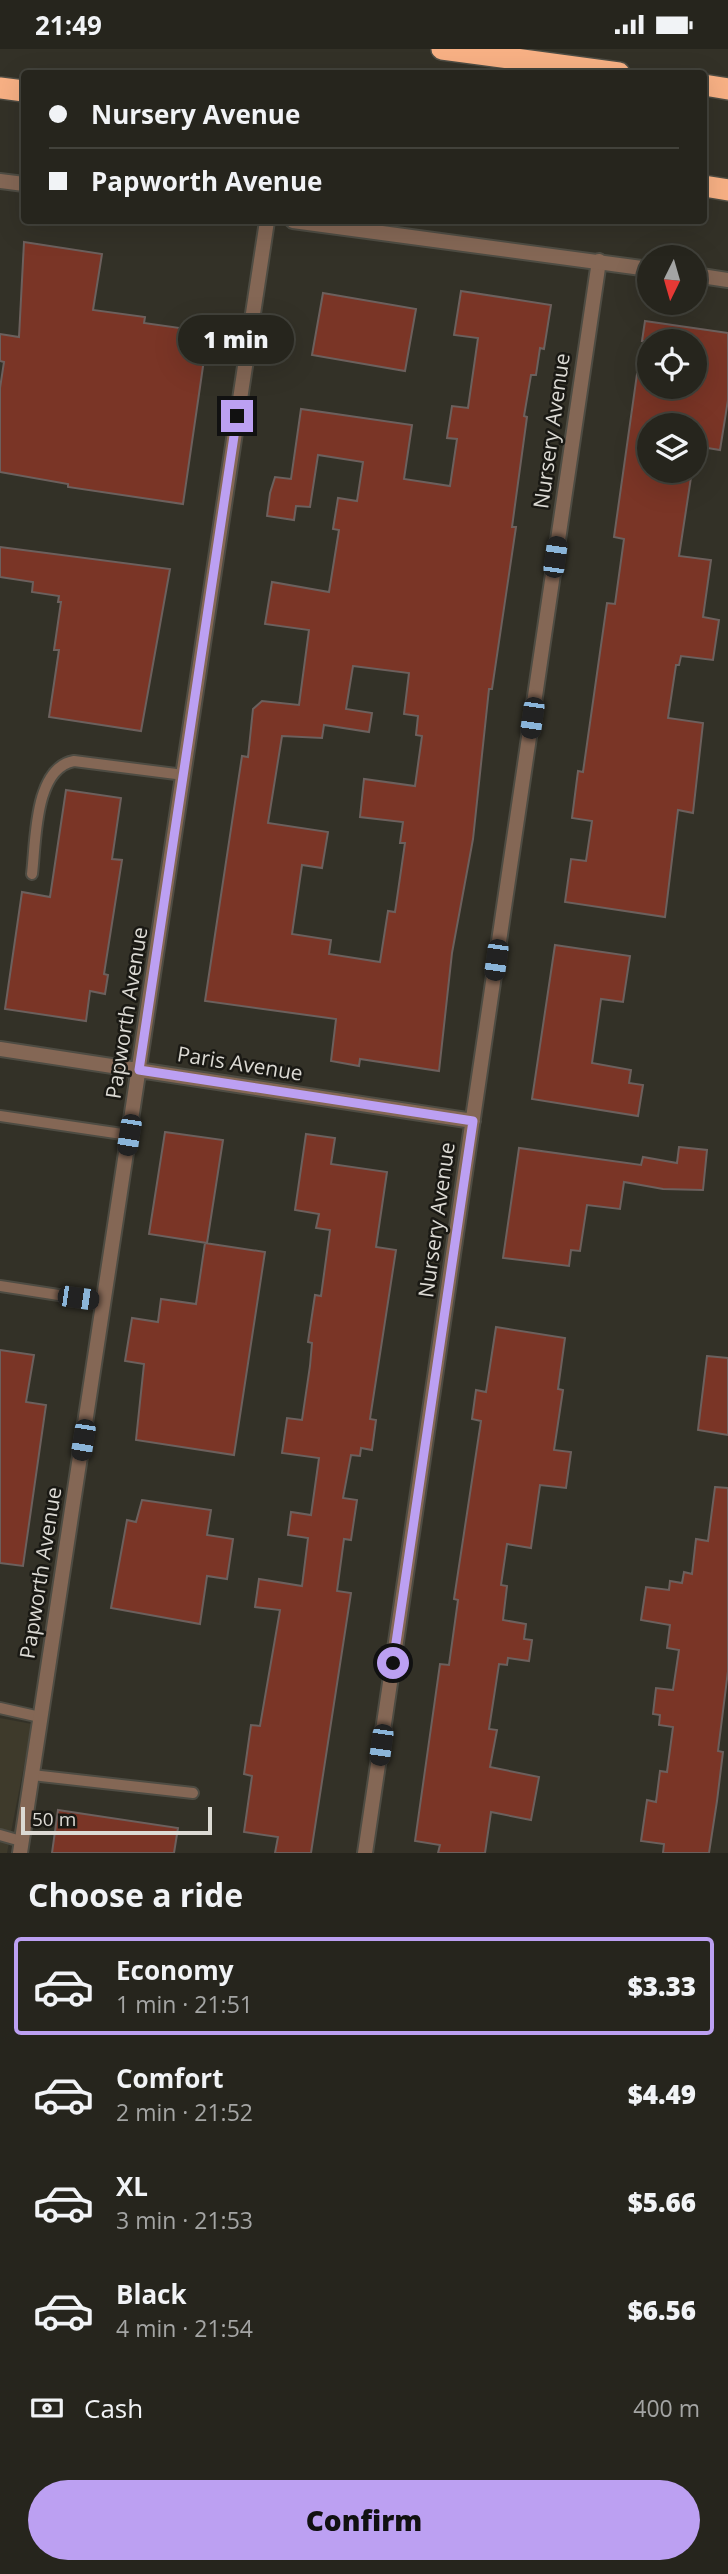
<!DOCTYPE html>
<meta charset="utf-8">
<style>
:root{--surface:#26251d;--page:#32312a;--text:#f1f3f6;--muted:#a4a5a4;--line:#42423b;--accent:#bca0f2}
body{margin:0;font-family:"Open Sans",sans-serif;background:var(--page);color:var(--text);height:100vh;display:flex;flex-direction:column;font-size:26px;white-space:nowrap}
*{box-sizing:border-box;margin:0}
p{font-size:23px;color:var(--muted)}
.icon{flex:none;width:38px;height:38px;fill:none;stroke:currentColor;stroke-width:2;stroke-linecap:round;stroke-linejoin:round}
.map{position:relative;height:1804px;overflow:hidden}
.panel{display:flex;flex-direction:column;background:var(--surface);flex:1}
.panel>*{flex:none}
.top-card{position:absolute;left:21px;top:21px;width:686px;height:154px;border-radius:7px;box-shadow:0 7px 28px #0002,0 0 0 2px var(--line);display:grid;align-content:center;height:154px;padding:0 28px;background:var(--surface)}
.needle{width:46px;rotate:185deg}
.tools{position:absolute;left:637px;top:196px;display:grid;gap:14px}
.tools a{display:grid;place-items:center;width:70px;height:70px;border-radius:50%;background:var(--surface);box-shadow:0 7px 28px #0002,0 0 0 2px var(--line);font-size:35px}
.scale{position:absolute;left:21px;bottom:18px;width:191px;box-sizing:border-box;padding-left:7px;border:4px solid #dcdad4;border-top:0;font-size:19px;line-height:24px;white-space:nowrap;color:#dcdad4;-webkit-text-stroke:5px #1a1914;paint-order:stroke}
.end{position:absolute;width:32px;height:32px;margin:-16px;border:9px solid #bca0f2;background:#111;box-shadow:0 0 0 4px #111}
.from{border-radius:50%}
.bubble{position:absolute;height:49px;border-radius:24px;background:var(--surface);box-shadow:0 7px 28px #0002,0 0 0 2px var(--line);font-size:23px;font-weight:800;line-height:49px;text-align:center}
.car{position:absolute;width:21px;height:42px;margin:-21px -10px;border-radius:9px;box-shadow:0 0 5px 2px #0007;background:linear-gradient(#222 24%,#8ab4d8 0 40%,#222 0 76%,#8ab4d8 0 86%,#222 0)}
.top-card b{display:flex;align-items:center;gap:24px;height:66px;font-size:26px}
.top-card b+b{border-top:2px solid var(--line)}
.top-card i{width:18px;height:18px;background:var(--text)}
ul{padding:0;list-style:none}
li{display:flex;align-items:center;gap:21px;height:98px;margin:0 14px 10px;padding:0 14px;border:4px solid transparent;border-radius:7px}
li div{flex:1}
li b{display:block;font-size:26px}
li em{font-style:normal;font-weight:800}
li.on{border-color:var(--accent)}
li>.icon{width:63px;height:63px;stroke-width:1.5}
h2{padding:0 28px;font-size:32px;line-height:84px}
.pay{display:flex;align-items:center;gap:18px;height:77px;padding:0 28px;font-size:26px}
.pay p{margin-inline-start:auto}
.primary-button{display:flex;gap:14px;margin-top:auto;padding:14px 28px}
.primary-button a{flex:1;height:80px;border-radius:42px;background:var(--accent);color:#111;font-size:28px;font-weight:800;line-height:80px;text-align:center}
.status{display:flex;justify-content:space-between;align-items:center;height:49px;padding:0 35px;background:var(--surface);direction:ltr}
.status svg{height:19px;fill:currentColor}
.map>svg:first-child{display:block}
.built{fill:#3e3a2b}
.building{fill:#7a3526;stroke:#6c605d;stroke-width:2;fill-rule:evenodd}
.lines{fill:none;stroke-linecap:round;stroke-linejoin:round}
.service-casing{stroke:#4e4c43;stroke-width:14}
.minor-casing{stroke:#4e4c43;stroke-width:18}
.tertiary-casing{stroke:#4e4c43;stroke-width:18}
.motorway-casing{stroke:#4e4c43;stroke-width:24}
.service{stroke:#846755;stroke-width:10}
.minor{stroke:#846755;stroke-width:14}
.tertiary{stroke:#846755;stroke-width:14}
.motorway{stroke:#f7b084;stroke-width:21}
.route{stroke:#bca0f2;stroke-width:9}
.labels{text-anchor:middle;stroke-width:5;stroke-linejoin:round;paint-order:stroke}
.street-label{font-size:21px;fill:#dcdad4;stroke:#1a1914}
</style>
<div class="status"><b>21:49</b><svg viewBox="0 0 49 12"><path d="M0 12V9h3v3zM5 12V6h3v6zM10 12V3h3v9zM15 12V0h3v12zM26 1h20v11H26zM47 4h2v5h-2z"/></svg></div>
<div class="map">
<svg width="728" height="1804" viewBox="0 0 728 1804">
<rect width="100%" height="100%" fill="#333127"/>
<path class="built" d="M0,1669l32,6 -25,129h-7z"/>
<path class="building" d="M24,193l78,12 -9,56 52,7 -1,6 64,9 -25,172 -115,-17v-3l-68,-12v-84l4,-26 -4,-1v-27l19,3z
M461,242l90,14 -7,44 -4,-1 -4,27h-5l-7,41 3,1 -15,110h4l-24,162h-3l-16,150 -21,114 -13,118 -79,-12 -1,7 -28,-5 5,-42 -131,-18 37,-245 6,1 5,-48 9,-8 37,4 10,-75 -44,-6 7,-42 57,10 10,-62 -6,-1 5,-31 19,3 6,-39 -45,-7 -8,52 -14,-1 -2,14 -27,-4 3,-23 5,-16 16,2 10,-70 111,16 -8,54 46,7 7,-47 -10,-1 5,-32 16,2 10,-70 -24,-3zM353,617l56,7 -5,41 14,2 -2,19 6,1 -7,50 -51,-7 -4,38 43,5 -3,21h5l-10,69 -7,-1 -8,51 -51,-8 2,-14 -39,-6 10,-69 20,3 6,-36 -60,-9 14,-87 40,2 2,-13 45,7 3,-19 -26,-4z
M323,244l93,16 -11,62 -93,-16z
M645,272l83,12v67l-8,50 -25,-4v-21h-46v46h43l-13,85 32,4 -8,57 16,3 -6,40 -32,-4 -2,9h-3l-8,53 35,5 -10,90 -15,-3 -13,107 -100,-15 6,-43 15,2 6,-40 -20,-3 6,-47 5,1 24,-169 8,1 9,-65 -10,-2 23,-163 12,1v12h46v-46h-53z
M0,498l170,22 -29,162 -92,-14 10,-67h-5l7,-48h-3l1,-6 -27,-4 1,-10 -33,-5z
M66,741l55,8 -9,61 10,1 -18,114 4,1 -3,19 -15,-3 -4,30 -81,-12 17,-117 28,5z
M555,896l75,11 -7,46 -22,-3 -9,64 39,7 -2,13 14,2 -5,31 -106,-17z
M165,1083l58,8 -16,103 -58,-9z
M306,1085l29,4 -4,26 56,8 -11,75 20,3 -26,169 6,1 -4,30 -11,-2 -1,8 -9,-1 -8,43 14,2 -6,40 -7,-1 -7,52 14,2 -40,260h-36l3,-16 -34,-5 8,-56 -8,-2 7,-49 9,1 20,-116 -25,-3 4,-28 43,7 6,-48 -20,-3 3,-23 20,3 8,-57 -37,-5 5,-35 15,2 8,-54 2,-23 -4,-1 7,-47 6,1 9,-66 -14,-2 3,-14 -24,-4z
M679,1098l28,3 -4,40 -40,-1 -39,-7 -4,27 -33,-4 -7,46 -9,-1 -2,16 -66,-8 16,-110 122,17 2,-8 34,6z
M205,1194l60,9 -31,203 -98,-15 8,-76 -19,-3 7,-43 26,4 3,-23 35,5z
M496,1278l69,11 -7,51 5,1 -9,60 17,2 -5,36 -26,-3 -9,63 -24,-4 -6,41 6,1 -4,34 23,4 -2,15 8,1 -3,21 -21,-3 -1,7 -8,-1 -10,65 8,1 -7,37 49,10 -8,43 -40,-8 -6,41h-47l2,-8 -25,-4 25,-177 9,1 9,-65 -4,-1 27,-178 -9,-2 4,-29 10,2z
M0,1301l34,5 -8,47 20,3 -23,161 -23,-3z
M707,1307l21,2v77l-30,-5z
M715,1438l13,1v183l-10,80 5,1 -6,49 -8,52h-46l1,-9 -23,-3 6,-41 9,2 4,-31 7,1 6,-45 -14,-2 1,-10 -7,-1 3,-26 17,2 6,-40 -12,-2 3,-23 -29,-5 5,-33 23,3 1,-9 12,2 2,-11 8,2 4,-35 12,2z
M142,1451l69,10 -4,25 26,4 -6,40 -20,-3 -7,48 -89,-16 16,-88 9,2z
M58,1761l120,18 -4,25h-122z"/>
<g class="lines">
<defs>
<path id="service" d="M32,825c4,-33 2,-106 42,-113l110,14
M0,1067l129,19
M0,1237l104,16
M0,1659l40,9
M32,1726l161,18
M0,1786l21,6"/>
<path id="minor" d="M0,1000l473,72
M20,1804l247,-1632
M365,1804l234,-1592"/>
<path id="tertiary" d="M0,132l24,3
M293,172l356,48
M695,226l33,5"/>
<path id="motorway" d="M442,0l177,24
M704,36l24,4
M0,39l24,3
M704,137l24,4"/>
</defs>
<use href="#service" class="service-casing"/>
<use href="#minor" class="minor-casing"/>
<use href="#tertiary" class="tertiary-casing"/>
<use href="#motorway" class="motorway-casing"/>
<use href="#service" class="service"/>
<use href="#minor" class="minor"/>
<use href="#tertiary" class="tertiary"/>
<use href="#motorway" class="motorway"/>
</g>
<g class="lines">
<path class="route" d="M237,367l-98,654 334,51 -80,542"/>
</g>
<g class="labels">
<g class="street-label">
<text transform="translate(552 382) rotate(-82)" y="7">Nursery Avenue</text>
<text transform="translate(127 964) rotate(-81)" y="7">Papworth Avenue</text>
<text transform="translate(240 1015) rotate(9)" y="7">Paris Avenue</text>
<text transform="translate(437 1171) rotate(-82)" y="7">Nursery Avenue</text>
<text transform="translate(41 1524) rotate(-81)" y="7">Papworth Avenue</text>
</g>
</g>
</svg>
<div class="tools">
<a><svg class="needle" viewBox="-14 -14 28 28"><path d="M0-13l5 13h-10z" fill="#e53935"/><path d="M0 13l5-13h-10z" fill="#a4a5a4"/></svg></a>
<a><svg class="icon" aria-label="locate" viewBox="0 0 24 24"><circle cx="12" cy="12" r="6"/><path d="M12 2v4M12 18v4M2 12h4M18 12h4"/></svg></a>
<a><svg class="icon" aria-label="layers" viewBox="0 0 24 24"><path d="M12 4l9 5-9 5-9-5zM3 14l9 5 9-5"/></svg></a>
</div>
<div class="scale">50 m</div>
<i class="end from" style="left:393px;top:1614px"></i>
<i class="end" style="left:237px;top:367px"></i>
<div class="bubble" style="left:178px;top:266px;width:116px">1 min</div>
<i class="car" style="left:555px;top:508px;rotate:8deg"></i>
<i class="car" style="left:532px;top:669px;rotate:188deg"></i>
<i class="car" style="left:496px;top:911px;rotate:188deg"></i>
<i class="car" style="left:129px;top:1086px;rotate:189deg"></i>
<i class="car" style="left:78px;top:1249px;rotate:98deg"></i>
<i class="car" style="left:83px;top:1391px;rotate:189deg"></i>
<i class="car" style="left:381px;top:1696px;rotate:188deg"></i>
<div class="top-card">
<b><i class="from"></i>Nursery Avenue</b>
<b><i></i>Papworth Avenue</b>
</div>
</div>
<section class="panel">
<h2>Choose a ride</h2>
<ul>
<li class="on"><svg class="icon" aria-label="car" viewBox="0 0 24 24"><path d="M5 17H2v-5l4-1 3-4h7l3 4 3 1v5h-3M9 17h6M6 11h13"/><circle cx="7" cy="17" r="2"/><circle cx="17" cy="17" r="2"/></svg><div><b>Economy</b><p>1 min · 21:51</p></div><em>$3.33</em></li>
<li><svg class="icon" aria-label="car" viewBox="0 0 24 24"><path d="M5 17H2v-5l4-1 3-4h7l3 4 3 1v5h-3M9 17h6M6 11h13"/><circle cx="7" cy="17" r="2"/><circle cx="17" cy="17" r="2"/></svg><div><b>Comfort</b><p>2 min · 21:52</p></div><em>$4.49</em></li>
<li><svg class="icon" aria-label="car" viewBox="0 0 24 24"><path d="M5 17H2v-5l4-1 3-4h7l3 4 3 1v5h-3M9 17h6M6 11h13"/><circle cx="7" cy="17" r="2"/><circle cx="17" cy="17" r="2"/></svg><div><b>XL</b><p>3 min · 21:53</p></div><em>$5.66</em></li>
<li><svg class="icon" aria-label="car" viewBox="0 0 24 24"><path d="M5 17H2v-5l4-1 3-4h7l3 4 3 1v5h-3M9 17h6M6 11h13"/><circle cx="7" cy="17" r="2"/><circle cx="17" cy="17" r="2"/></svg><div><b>Black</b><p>4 min · 21:54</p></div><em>$6.56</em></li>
</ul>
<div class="pay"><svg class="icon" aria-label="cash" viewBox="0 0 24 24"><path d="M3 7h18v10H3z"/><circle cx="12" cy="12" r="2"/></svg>Cash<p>400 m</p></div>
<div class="primary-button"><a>Confirm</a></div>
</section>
